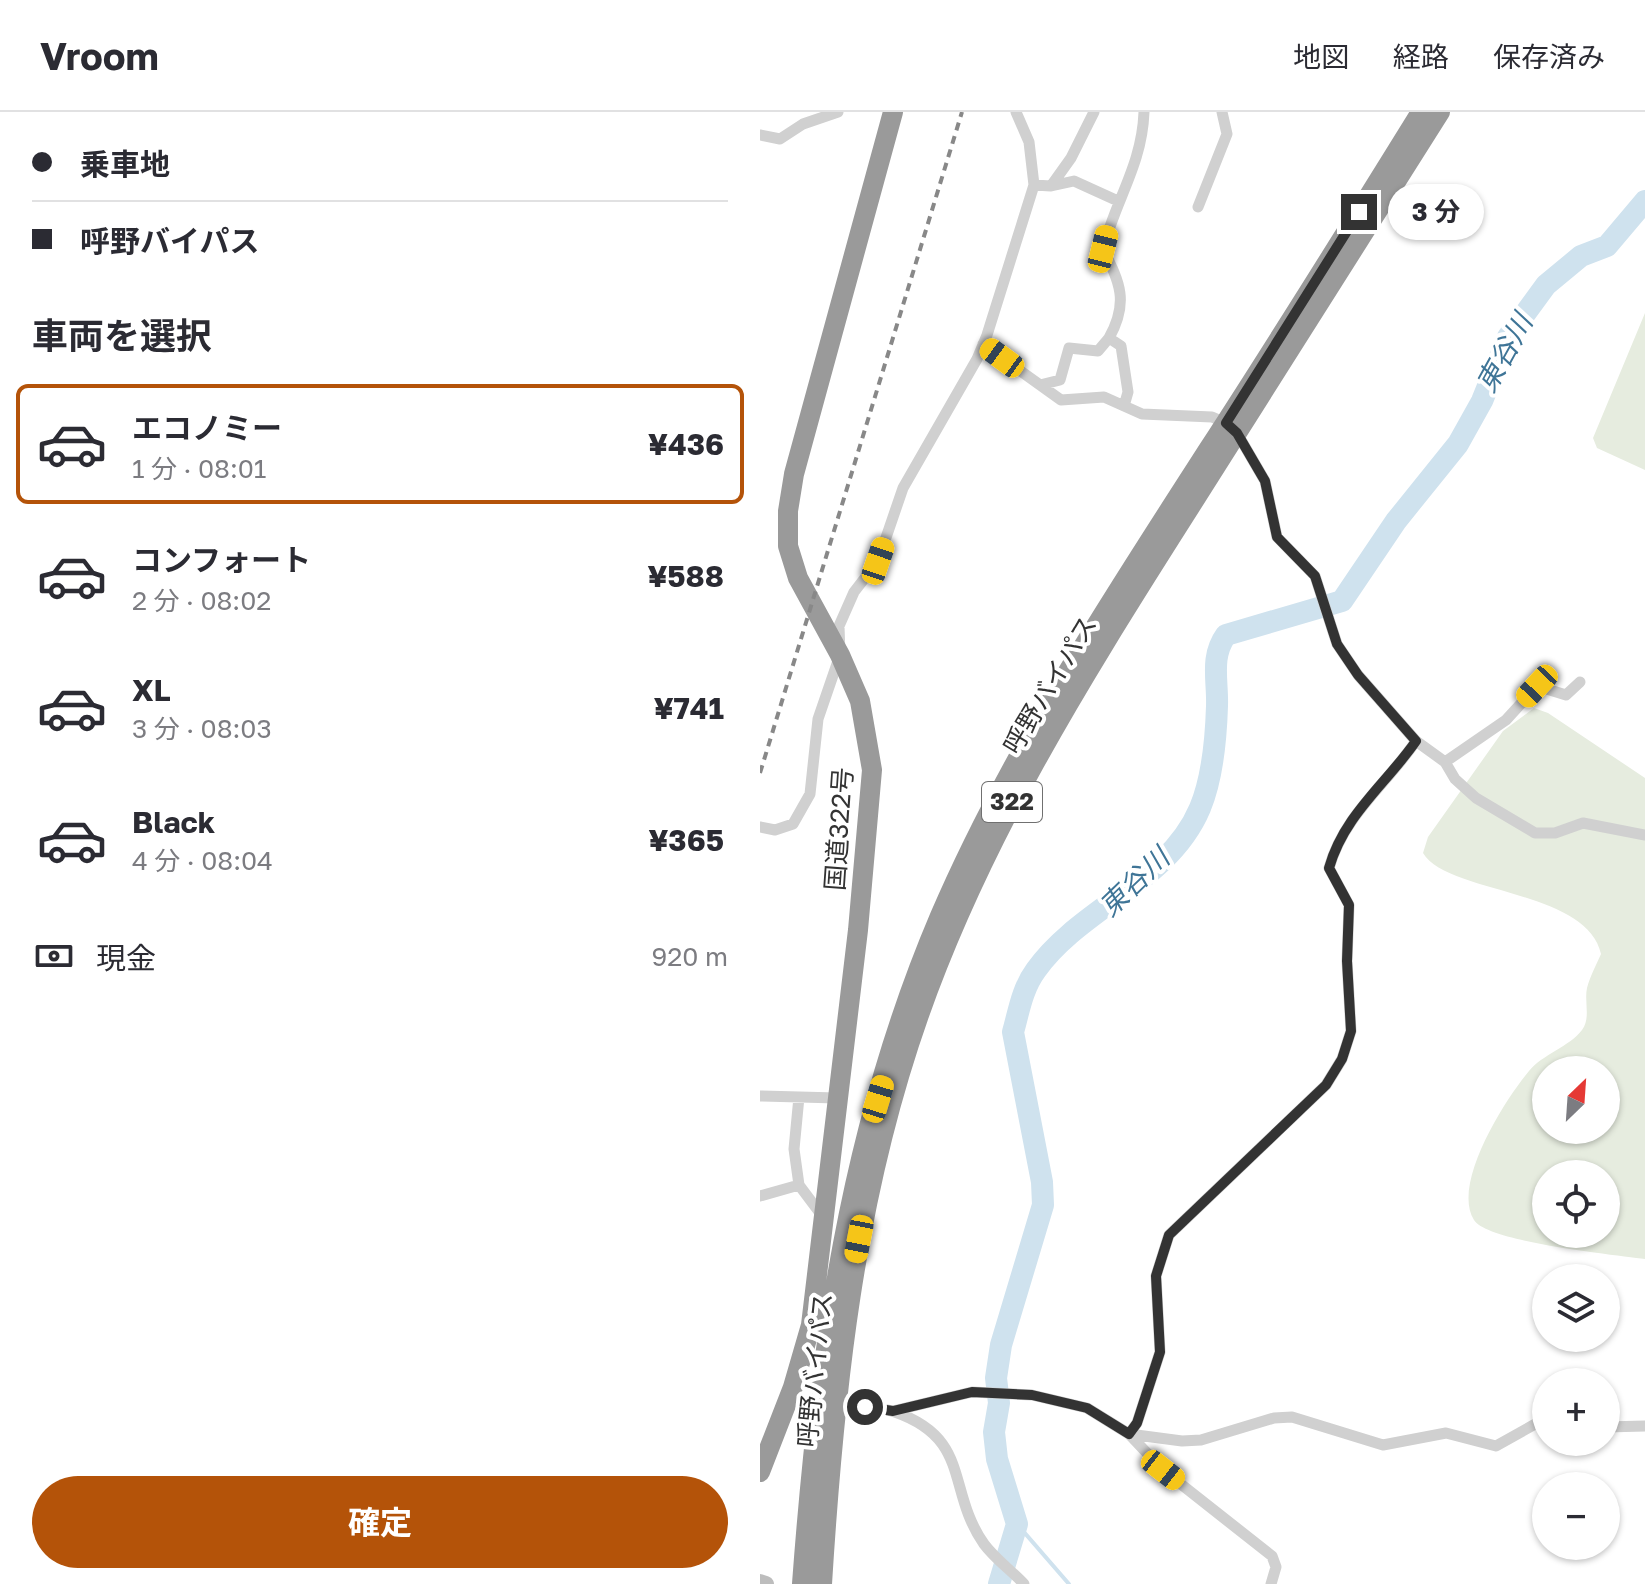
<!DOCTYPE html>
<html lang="ja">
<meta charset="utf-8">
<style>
:root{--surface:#fff;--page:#f2f2f3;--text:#2b2b33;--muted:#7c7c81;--line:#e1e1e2;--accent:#b45309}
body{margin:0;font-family:"Golos Text","Noto Sans JP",sans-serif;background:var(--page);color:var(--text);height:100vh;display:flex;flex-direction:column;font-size:30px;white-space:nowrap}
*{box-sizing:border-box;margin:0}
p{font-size:26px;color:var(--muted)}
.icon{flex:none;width:44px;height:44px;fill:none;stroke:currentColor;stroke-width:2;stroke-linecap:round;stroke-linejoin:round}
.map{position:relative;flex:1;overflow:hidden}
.drawer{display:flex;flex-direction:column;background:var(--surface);width:760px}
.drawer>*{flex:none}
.top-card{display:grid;align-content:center;height:176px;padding:0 32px;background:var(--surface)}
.needle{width:52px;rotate:25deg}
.tools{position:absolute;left:772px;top:944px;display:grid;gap:16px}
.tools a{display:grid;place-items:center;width:88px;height:88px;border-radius:50%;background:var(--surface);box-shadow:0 2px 6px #0004;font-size:40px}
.end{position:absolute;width:36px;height:36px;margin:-18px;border:10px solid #333;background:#fff;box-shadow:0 0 0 4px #fff}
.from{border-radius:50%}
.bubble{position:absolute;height:56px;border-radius:28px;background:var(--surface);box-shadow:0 2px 6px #0004;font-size:26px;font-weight:700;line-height:56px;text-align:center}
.car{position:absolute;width:24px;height:48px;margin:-24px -12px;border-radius:10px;box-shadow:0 0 6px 2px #0007;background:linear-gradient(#f5c518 24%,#345 0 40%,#f5c518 0 76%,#345 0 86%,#f5c518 0)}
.top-card b{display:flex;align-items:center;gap:28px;height:76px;font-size:30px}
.top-card b+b{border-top:2px solid var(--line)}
.top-card i{width:20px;height:20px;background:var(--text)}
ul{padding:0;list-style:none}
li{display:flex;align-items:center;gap:24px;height:120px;margin:0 16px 12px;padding:0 16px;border:4px solid transparent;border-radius:12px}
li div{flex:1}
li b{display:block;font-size:30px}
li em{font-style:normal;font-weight:700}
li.selected{border-color:var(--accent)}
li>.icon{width:72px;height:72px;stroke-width:1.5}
h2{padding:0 32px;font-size:36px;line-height:96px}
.pay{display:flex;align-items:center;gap:20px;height:88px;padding:0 32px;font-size:30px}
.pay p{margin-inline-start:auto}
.primary-button{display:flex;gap:16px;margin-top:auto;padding:16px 32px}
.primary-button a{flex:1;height:92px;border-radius:48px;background:var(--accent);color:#fff;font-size:32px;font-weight:700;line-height:92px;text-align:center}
header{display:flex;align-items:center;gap:48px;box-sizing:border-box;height:112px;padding:0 40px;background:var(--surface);border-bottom:2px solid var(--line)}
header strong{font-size:38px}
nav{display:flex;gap:44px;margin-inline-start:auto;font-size:28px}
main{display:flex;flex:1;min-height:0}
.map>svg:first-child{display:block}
.green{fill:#e6ecdf;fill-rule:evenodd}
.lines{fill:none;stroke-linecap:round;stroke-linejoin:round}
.stream{stroke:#cfe2ee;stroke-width:4}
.river{stroke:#cfe2ee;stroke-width:22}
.street{stroke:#d0d0d0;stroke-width:11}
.secondary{stroke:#bdbdbd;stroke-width:16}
.highway{stroke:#9a9a9a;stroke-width:20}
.rail{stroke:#888;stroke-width:4;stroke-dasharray:8 6;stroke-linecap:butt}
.route{stroke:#333;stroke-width:10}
.labels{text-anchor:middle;stroke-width:8;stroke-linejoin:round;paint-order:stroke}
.shield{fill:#fff;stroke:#707070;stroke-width:2}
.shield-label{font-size:24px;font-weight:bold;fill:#333}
.street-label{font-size:26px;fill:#333;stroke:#fff}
.water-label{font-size:28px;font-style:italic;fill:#3f7597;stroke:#fff}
</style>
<header>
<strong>Vroom</strong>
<nav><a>地図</a><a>経路</a><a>保存済み</a></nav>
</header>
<main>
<section class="drawer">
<div class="top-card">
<b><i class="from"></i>乗車地</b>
<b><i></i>呼野バイパス</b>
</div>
<h2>車両を選択</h2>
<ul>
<li class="selected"><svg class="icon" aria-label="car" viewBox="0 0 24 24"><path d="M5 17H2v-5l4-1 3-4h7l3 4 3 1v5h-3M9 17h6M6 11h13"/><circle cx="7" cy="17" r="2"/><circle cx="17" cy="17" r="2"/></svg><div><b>エコノミー</b><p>1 分 · 08:01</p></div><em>¥436</em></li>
<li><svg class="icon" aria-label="car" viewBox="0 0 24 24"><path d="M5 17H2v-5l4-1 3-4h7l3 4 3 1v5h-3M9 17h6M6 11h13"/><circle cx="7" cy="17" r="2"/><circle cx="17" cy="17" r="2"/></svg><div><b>コンフォート</b><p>2 分 · 08:02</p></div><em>¥588</em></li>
<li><svg class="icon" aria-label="car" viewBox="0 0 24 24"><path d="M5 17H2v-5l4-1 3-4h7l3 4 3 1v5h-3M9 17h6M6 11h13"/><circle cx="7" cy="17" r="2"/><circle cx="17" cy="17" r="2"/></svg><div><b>XL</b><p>3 分 · 08:03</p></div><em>¥741</em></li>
<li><svg class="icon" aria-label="car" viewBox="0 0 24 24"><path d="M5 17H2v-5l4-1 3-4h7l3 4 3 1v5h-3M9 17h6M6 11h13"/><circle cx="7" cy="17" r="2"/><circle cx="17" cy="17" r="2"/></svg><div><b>Black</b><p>4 分 · 08:04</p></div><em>¥365</em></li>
</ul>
<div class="pay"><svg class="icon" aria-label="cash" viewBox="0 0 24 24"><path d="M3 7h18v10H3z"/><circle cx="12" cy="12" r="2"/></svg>現金<p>920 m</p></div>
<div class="primary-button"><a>確定</a></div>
</section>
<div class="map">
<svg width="885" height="1472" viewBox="0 0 885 1472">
<rect width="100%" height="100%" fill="#fff"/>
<path class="green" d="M885,201v157l-48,-22 -4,-10z
M774,596l14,5 97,65v481c-29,-4 -158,-17 -171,-39 -23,-36 32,-122 55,-149 14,-17 40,-24 53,-41 9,-12 2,-28 5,-42 3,-11 9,-23 14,-34 -14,-65 -154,-60 -178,-101l5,-16 75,-106zM786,958h60v60h-60zM786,1062h60v60h-60z"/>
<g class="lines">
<path class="stream" d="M257,1412l52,60"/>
<path class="river" d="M239,1472l18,-60 -20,-65 -3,-27 5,-29 -3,-25 5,-33 42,-140 -1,-23 -29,-150c6,-21 9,-43 23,-62 44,-62 133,-88 164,-162 13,-31 16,-69 17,-102 1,-25 -7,-49 9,-71l116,-34 54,-80 62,-77 24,-43 26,-64 38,-52 35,-29 26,-10 38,-45"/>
<path class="street" d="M0,23l20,4 23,-15 35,-12
M274,73l17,1 20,-28 23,-46
M291,74l23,-5 44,20
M438,95l29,-73 -5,-22
M223,232l78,56 43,-3 38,17 70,3 14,6 11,10 28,48 12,56 38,39 22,68 21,31 58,66c-30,44 -72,74 -87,127l20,37 -2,56 4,70 -9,28 -16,26 -157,150 -13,41 4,76 -23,71 -8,11
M280,273l20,-5 9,-32 29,3 11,-13
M364,294l4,-14 -7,-46 -12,-8c20,-36 11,-55 -6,-89 13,-50 39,-84 41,-137
M656,629l29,21 10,17 21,19 59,35h20l28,-10 62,12
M685,650l61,-42 31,-34 29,9 14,-13
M0,715l15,3 18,-6 17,-30 8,-75 22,-64 -1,-29 15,-34 24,-31 25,-73 74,-129 10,-24 47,-150 -5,-43 -13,-30
M0,984l77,2
M39,1073l-5,-36 5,-52
M0,1084l39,-11 24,32
M74,1290c19,5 42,3 61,10 77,27 51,78 89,132 11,15 28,27 40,40
M133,1299l79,-19 60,3 55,13 42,26 34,36 109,86 4,11 -5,17
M846,1315l39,-1
M369,1322l53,7 19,-1 73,-22 18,-1 91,28 63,-12 50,13 50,-28"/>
<path class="secondary" d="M0,1470l6,2"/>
<path class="highway" d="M0,1360l33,-85 18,-62 47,-395 14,-160 -12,-69 -20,-46 -42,-77 -10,-32v-35l6,-37 99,-362
M42,1472c17,-231 46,-452 138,-668 71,-165 171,-315 268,-466 72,-111 143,-225 213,-338
M62,1472c12,-194 32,-385 97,-569 62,-176 160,-333 259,-489 88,-138 176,-276 262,-414"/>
<path class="rail" d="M0,661l202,-661"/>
</g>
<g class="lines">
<path class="route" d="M105,1295l28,4 79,-19 60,3 55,13 42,26 8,-11 23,-71 -4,-76 13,-41 157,-150 16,-26 9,-28 -4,-70 2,-56 -20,-37c15,-53 57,-84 87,-127l-58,-66 -21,-31 -22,-68 -38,-39 -12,-56 -28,-48 -11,-10 133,-211"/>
</g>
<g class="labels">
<rect class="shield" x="222" y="670" width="60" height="40" rx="6"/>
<g class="shield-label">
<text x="252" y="698">322</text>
</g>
<g class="street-label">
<text transform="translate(290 573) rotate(-59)" y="9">呼野バイパス</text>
<text transform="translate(79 717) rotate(-86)" y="9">国道322号</text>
<text transform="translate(55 1258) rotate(-84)" y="9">呼野バイパス</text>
</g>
<g class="water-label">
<text transform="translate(744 241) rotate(-61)" y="10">東谷川</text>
<text transform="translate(374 770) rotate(-44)" y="10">東谷川</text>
</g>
</g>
</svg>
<div class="tools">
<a><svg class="needle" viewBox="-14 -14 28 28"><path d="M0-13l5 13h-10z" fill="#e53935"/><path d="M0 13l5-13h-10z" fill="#7c7c81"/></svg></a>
<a><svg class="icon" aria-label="locate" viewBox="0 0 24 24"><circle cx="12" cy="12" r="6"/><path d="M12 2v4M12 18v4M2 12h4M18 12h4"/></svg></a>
<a><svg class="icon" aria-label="layers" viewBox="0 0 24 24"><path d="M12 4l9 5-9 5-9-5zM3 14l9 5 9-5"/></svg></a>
<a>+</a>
<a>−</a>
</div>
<i class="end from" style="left:105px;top:1295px"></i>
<i class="end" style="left:599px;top:100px"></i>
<div class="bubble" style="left:628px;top:72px;width:96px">3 分</div>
<i class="car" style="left:343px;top:137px;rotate:14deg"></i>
<i class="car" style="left:242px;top:246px;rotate:306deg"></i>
<i class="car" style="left:118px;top:449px;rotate:19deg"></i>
<i class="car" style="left:777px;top:574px;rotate:223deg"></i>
<i class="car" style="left:118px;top:987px;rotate:17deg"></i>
<i class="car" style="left:99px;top:1127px;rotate:191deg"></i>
<i class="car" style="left:403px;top:1358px;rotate:128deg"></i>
</div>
</main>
